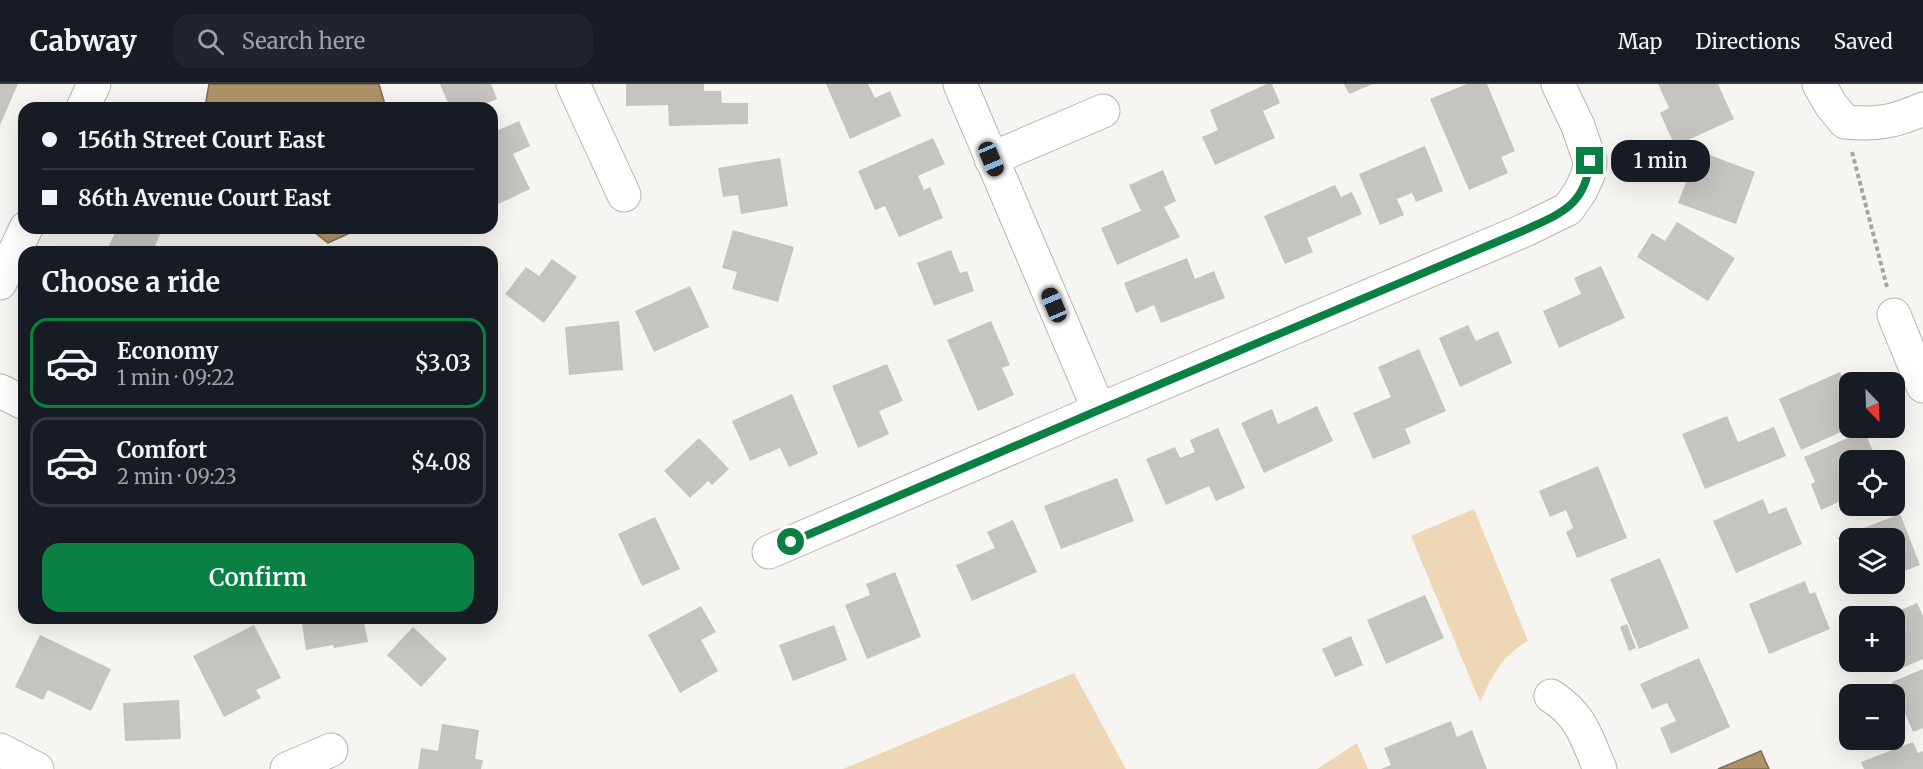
<!DOCTYPE html>
<meta charset="utf-8">
<style>
:root{--surface:#171b24;--page:#20242c;--text:#f1f3f6;--muted:#9ea1a6;--line:#363941;--accent:#0b8043}
body{margin:0;font-family:Merriweather,serif;background:var(--page);color:var(--text);height:100vh;display:flex;flex-direction:column;font-size:22px;white-space:nowrap}
*{box-sizing:border-box;margin:0}
p{font-size:20px;color:var(--muted)}
.icon{flex:none;width:33px;height:33px;fill:none;stroke:currentColor;stroke-width:2;stroke-linecap:round;stroke-linejoin:round}
.map{position:relative;flex:1;overflow:hidden}
.side{position:absolute;left:18px;top:162px;width:480px;height:378px;display:flex;flex-direction:column;background:var(--surface);border-radius:18px;box-shadow:0 6px 24px #0002}
.side>*{flex:none}
.banner{position:absolute;left:18px;top:18px;width:480px;height:132px;border-radius:18px;box-shadow:0 6px 24px #0002;display:grid;align-content:center;height:132px;padding:0 24px;background:var(--surface)}
.needle{width:39px;rotate:157deg}
.fabs{position:absolute;left:1839px;top:288px;display:grid;gap:12px}
.fabs a{display:grid;place-items:center;width:66px;height:66px;border-radius:12px;background:var(--surface);box-shadow:0 6px 24px #0002;font-size:30px}
.end{position:absolute;width:27px;height:27px;margin:-14px;border:8px solid #0b8043;background:#fff;box-shadow:0 0 0 3px #fff}
.from{border-radius:50%}
.bubble{position:absolute;height:42px;border-radius:18px;background:var(--surface);box-shadow:0 6px 24px #0002;font-size:20px;font-weight:600;line-height:42px;text-align:center}
.car{position:absolute;width:18px;height:36px;margin:-18px -9px;border-radius:8px;box-shadow:0 0 4px 2px #0007;background:linear-gradient(#222 24%,#8ab4d8 0 40%,#222 0 76%,#8ab4d8 0 86%,#222 0)}
.banner b{display:flex;align-items:center;gap:21px;height:57px;font-size:22px}
.banner b+b{border-top:2px solid var(--line)}
.banner i{width:15px;height:15px;background:var(--text)}
ul{padding:0;list-style:none}
li{display:flex;align-items:center;gap:18px;height:90px;margin:0 12px 9px;padding:0 12px;border:3px solid var(--line);border-radius:18px}
li div{flex:1}
li b{display:block;font-size:22px}
li em{font-style:normal;font-weight:600}
li.current{border-color:var(--accent)}
li>.icon{width:54px;height:54px;stroke-width:1.5}
h2{padding:0 24px;font-size:27px;line-height:72px}
.action{display:flex;gap:12px;margin-top:auto;padding:12px 24px}
.action a{flex:1;height:69px;border-radius:18px;background:var(--accent);color:#fff;font-size:24px;font-weight:600;line-height:69px;text-align:center}
header{display:flex;align-items:center;gap:36px;box-sizing:border-box;height:84px;padding:0 30px;background:var(--surface);border-bottom:2px solid var(--line)}
header strong{font-size:28px}
nav{display:flex;gap:33px;margin-inline-start:auto;font-size:21px}
.search{width:420px;height:54px;background:var(--page);display:flex;align-items:center;gap:15px;box-sizing:border-box;padding:0 21px;border-radius:18px;color:var(--muted);font-size:22px}
.map>svg:first-child{display:block}
.green{fill:#edd7b6}
.water{fill:#ae9369;stroke:#806d4f;stroke-width:1.5}
.building{fill:#c6c4c0}
.lines{fill:none;stroke-linecap:round;stroke-linejoin:round}
.minor-casing{stroke:#b6b4b0;stroke-width:35}
.path{stroke:#a6a5a2;stroke-width:4;stroke-dasharray:4.5 3;stroke-linecap:butt}
.minor{stroke:#fff;stroke-width:33}
.route{stroke:#0b8043;stroke-width:8}
</style>
<header>
<strong>Cabway</strong>
<div class="search"><svg class="icon" aria-label="search" viewBox="0 0 24 24"><circle cx="10" cy="10" r="6"/><path d="M15 15l6 6"/></svg>Search here</div>
<nav><a>Map</a><a>Directions</a><a>Saved</a></nav>
</header>
<div class="map">
<svg width="1923" height="685" viewBox="0 0 1923 685">
<rect width="100%" height="100%" fill="#f7f5f1"/>
<path class="green" d="M1474,425l54,132c-27,15 -35,34 -48,61l-69,-166z
M1074,589l52,96h-283z
M1357,659l11,26h-51z"/>
<path class="water" d="M209,0h170l7,24h-179l-1,-7z
M309,144h52l-33,15z
M1761,667l8,18h-51z"/>
<path class="building" d="M0,0h18l-18,41z
M440,0h51l6,15 -23,9h-24z
M626,0h78v7h17l1,12h26v21l-79,2 -1,-21 -42,1z
M826,0h42l7,14 15,-7 11,25 -51,23z
M1267,0h5l8,19 -17,8 12,27 -60,27 -13,-28 16,-7 -8,-20z
M1344,0h29l-24,10z
M1467,0h20l28,67 -14,6 7,16 -39,17 -39,-91z
M1658,0h60l16,35 -59,27 -15,-33 9,-5z
M519,37l11,25 -17,8 17,35 -38,18v-74z
M933,54l12,26 -27,12 6,14 6,-3 13,31 -44,19 -14,-31 -10,4 -17,-39z
M1425,62l18,45 -27,11 -4,-9 -15,6 7,16 -24,10 -21,-51z
M1707,70l48,18 -19,52 -58,-21 11,-29 9,4z
M780,74l8,48 -47,8 -3,-19 -15,2 -5,-29z
M1163,86l13,31 -12,6 16,30 -63,28 -16,-37 40,-17 -12,-26z
M1335,101l6,12 11,-5 10,22 -55,24 6,14 -28,12 -21,-48z
M1677,138l58,36 -27,43 -71,-44 15,-24 13,8z
M117,144h46l-11,24h-46z
M733,146l61,17 -16,55 -46,-13 5,-17 -15,-4z
M951,166l9,23 7,-2 7,20 -40,15 -17,-43z
M1187,174l8,21 19,-8 11,27 -64,25 -7,-18 -18,8 -12,-30z
M552,175l25,18 -33,46 -39,-29 21,-27 13,9z
M1601,182l24,52 -66,30 -16,-37 38,-17 -7,-16z
M690,202l19,41 -55,25 -19,-41z
M619,237l4,49 -54,5 -4,-48z
M991,237l19,44 -8,3 12,27 -36,16 -31,-71z
M1468,241l8,16 22,-10 14,32 -52,24 -21,-49z
M1419,265l27,62 -41,18 6,14 -38,16 -20,-46 38,-16 -13,-30z
M887,280l16,37 -24,10 10,23 -31,14 -26,-62z
M1840,288l10,21v35l-49,22 -22,-51z
M792,310l26,60 -29,13 -9,-19 -30,13 -18,-40z
M1317,322l16,35 -69,32 -23,-50 31,-14 6,15z
M1727,332l11,26 36,-15 12,29 -81,33 -23,-55z
M1218,344l27,60 -29,13 -7,-15 -43,19 -20,-46 29,-12 5,11 15,-6 -5,-12z
M1864,347l13,29h-27v37l-29,13 -10,-26 4,-2 -11,-25z
M699,354l30,31 -17,16 -4,-4 -18,17 -26,-27z
M1598,382l29,72 -50,20 -11,-26 7,-4 -7,-18 -16,7 -11,-26z
M1117,394l17,43 -73,28 -17,-43z
M1763,415l6,15 17,-7 16,37 -66,29 -23,-52z
M1900,430l20,51 -26,10v-37h-44l-1,28 -11,-28z
M655,433l25,52 -38,17 -24,-52z
M1013,436l24,52 -65,29 -16,-36 39,-17 -8,-16z
M1660,474l29,70 -50,21 -29,-70z
M895,488l26,65 -54,22 -22,-54 25,-10 -4,-11z
M1805,497l5,13 5,-2 15,37 -61,25 -20,-50z
M1425,511l19,43 -58,26 -19,-44z
M1917,519l6,13v43l-30,13 -5,-10h6v-46h-8z
M701,522l15,26 -15,8 17,31 -38,22 -32,-58z
M301,534h62l5,24 -34,6 -1,-3 -27,5z
M1627,540l9,24 -7,3 -9,-24z
M254,541l27,53 -25,12 5,8 -37,19 -31,-61z
M834,541l13,35 -54,21 -14,-36z
M413,543l34,32 -26,28 -34,-32z
M40,551l71,34 -20,42 -43,-21 -5,10 -28,-13z
M1351,552l12,29 -28,12 -13,-28z
M1699,574l31,69 -59,27 -11,-26 16,-7 -9,-18 -15,6 -12,-25z
M1923,585v59l-10,4 -21,-50z
M179,616l2,39 -56,2 -2,-38z
M1451,637l6,16 15,-7 15,39h-106l10,-4 -7,-17z
M442,640l37,6 -4,29 8,1 -2,9h-63l3,-21 17,3z
M1913,658l5,11 5,-2v18h-59l-3,-7z"/>
<g class="lines">
<defs>
<path id="minor" d="M573,0l51,111
M960,0l139,326
M1819,0l12,21 14,17c31,3 49,0 78,-13
M83,24l11,-24
M991,75l112,-48
M0,199l26,-55
M1894,231l29,71
M0,307l24,12
M769,468l330,-142 426,-180 43,-21 12,-17 8,-17 2,-14 -12,-35 -20,-42
M1551,612c31,20 35,41 49,73
M0,666l37,19
M287,685l44,-19"/>
</defs>
<use href="#minor" class="minor-casing"/>
<path class="path" d="M1852,68l35,135"/>
<use href="#minor" class="minor"/>
</g>
<g class="lines">
<path class="route" d="M791,458l308,-132 426,-180c36,-17 60,-24 65,-69"/>
</g>
</svg>
<div class="fabs">
<a><svg class="needle" viewBox="-14 -14 28 28"><path d="M0-13l5 13h-10z" fill="#e53935"/><path d="M0 13l5-13h-10z" fill="#9ea1a6"/></svg></a>
<a><svg class="icon" aria-label="locate" viewBox="0 0 24 24"><circle cx="12" cy="12" r="6"/><path d="M12 2v4M12 18v4M2 12h4M18 12h4"/></svg></a>
<a><svg class="icon" aria-label="layers" viewBox="0 0 24 24"><path d="M12 4l9 5-9 5-9-5zM3 14l9 5 9-5"/></svg></a>
<a>+</a>
<a>−</a>
</div>
<i class="end from" style="left:791px;top:458px"></i>
<i class="end" style="left:1590px;top:77px"></i>
<div class="bubble" style="left:1611px;top:56px;width:99px">1 min</div>
<i class="car" style="left:991px;top:75px;rotate:157deg"></i>
<i class="car" style="left:1054px;top:221px;rotate:337deg"></i>
<div class="banner">
<b><i class="from"></i>156th Street Court East</b>
<b><i></i>86th Avenue Court East</b>
</div>
<section class="side">
<h2>Choose a ride</h2>
<ul>
<li class="current"><svg class="icon" aria-label="car" viewBox="0 0 24 24"><path d="M5 17H2v-5l4-1 3-4h7l3 4 3 1v5h-3M9 17h6M6 11h13"/><circle cx="7" cy="17" r="2"/><circle cx="17" cy="17" r="2"/></svg><div><b>Economy</b><p>1 min · 09:22</p></div><em>$3.03</em></li>
<li><svg class="icon" aria-label="car" viewBox="0 0 24 24"><path d="M5 17H2v-5l4-1 3-4h7l3 4 3 1v5h-3M9 17h6M6 11h13"/><circle cx="7" cy="17" r="2"/><circle cx="17" cy="17" r="2"/></svg><div><b>Comfort</b><p>2 min · 09:23</p></div><em>$4.08</em></li>
</ul>
<div class="action"><a>Confirm</a></div>
</section>
</div>
